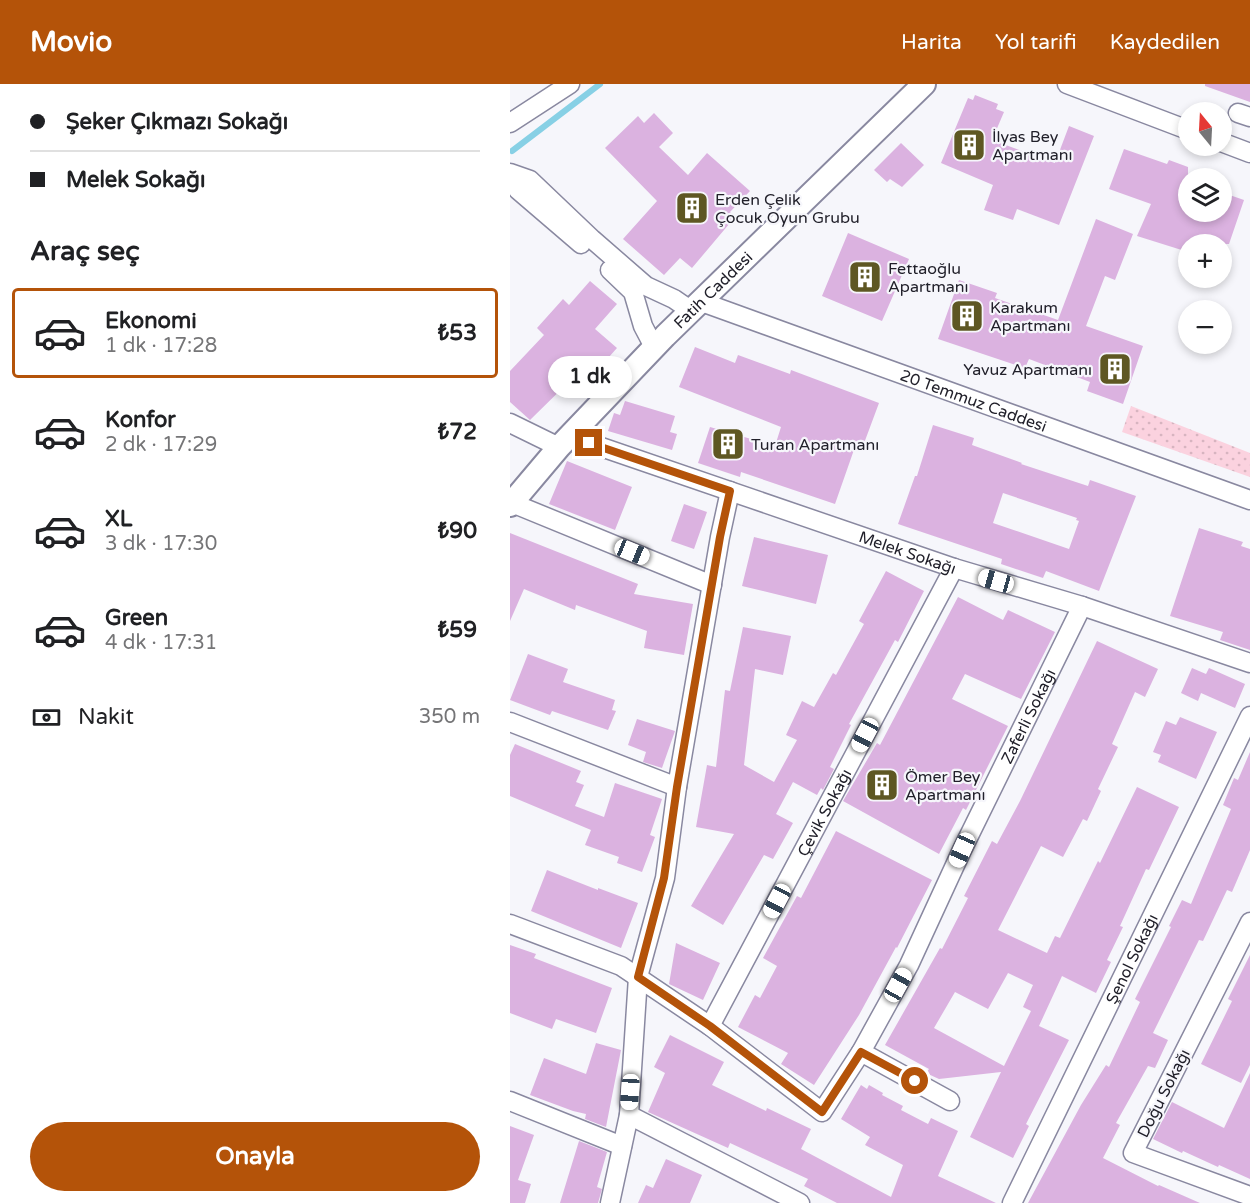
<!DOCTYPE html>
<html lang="tr">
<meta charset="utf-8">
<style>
:root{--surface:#fff;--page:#f2f2f2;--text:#202124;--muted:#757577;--line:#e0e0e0;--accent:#b45309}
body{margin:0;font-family:"Varela Round",sans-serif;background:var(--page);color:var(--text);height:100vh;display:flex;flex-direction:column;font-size:22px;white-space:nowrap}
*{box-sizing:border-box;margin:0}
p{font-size:20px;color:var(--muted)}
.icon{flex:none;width:33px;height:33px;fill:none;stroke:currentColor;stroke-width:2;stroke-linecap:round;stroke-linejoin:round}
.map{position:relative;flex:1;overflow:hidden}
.sheet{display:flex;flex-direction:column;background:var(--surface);width:510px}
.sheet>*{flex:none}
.hud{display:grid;align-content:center;height:132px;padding:0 30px;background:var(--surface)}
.needle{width:39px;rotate:342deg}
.fabs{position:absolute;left:668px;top:18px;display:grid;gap:12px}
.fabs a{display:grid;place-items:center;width:54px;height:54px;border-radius:50%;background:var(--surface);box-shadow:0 3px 9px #0003;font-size:30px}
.end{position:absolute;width:27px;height:27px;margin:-14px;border:8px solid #b45309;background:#fff;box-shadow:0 0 0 3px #fff}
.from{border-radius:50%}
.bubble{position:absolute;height:42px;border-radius:21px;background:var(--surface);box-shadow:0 3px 9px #0003;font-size:20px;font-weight:800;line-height:42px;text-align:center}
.car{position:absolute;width:18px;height:36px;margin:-18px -9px;border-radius:8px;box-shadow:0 0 4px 2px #0007;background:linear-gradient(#fff 24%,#345 0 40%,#fff 0 76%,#345 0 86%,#fff 0)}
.hud b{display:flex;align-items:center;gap:21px;height:57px;font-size:22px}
.hud b+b{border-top:2px solid var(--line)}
.hud i{width:15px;height:15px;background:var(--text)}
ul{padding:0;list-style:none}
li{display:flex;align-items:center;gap:18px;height:90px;margin:0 12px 9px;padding:0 18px;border:3px solid transparent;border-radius:6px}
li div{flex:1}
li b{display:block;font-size:22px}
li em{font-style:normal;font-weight:800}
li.current{border-color:var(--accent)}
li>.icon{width:54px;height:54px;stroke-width:1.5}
h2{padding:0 30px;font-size:27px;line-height:72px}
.pay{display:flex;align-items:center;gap:15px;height:66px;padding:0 30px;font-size:22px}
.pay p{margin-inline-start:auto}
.primary-button{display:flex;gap:12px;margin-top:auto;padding:12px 30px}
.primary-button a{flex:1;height:69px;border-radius:36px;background:var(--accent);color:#fff;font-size:24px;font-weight:800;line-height:69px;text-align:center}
header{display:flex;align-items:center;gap:36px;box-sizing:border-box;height:84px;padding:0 30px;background:var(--accent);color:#fff}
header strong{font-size:28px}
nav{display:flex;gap:33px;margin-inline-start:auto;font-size:21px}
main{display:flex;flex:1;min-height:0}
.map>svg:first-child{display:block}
.park{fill:url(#park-dots)}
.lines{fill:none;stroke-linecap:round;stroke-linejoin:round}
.stream{stroke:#87d0e5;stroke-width:6}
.building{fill:#dbb2e0;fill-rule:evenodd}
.minor-casing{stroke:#8988a0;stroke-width:21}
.major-casing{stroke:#8988a0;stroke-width:26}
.minor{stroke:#fff;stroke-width:18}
.major{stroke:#fff;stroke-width:22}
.route{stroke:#b45309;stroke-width:8}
.labels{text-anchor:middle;stroke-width:4.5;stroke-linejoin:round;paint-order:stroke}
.poi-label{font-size:16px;fill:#21202a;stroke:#f6f6fb;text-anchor:start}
.street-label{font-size:16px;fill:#21202a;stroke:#f6f6fb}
</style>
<header>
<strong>Movio</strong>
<nav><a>Harita</a><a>Yol tarifi</a><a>Kaydedilen</a></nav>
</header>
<main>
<section class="sheet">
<div class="hud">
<b><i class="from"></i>Şeker Çıkmazı Sokağı</b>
<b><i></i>Melek Sokağı</b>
</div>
<h2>Araç seç</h2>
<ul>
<li class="current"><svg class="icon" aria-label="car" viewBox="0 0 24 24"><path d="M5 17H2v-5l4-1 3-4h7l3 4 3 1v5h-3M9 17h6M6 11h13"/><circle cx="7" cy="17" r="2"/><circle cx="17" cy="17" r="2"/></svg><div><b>Ekonomi</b><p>1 dk · 17:28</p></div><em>₺53</em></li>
<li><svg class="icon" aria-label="car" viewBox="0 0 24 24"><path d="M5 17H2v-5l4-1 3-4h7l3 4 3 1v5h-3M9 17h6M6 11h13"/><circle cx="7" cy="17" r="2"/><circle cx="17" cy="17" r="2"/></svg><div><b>Konfor</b><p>2 dk · 17:29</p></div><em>₺72</em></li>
<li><svg class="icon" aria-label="car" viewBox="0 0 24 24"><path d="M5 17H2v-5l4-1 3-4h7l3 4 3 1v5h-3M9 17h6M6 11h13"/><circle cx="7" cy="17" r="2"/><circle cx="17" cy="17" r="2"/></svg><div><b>XL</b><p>3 dk · 17:30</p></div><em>₺90</em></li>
<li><svg class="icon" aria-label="car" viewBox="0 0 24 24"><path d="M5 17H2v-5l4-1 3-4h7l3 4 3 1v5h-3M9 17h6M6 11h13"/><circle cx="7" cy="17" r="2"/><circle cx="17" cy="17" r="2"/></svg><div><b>Green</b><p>4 dk · 17:31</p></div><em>₺59</em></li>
</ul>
<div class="pay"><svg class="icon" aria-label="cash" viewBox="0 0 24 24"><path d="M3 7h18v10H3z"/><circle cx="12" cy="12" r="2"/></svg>Nakit<p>350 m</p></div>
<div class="primary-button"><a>Onayla</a></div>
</section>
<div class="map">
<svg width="740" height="1119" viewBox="0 0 740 1119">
<defs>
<pattern id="park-dots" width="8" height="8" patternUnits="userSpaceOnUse" patternTransform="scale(1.5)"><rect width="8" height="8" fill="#fbd2df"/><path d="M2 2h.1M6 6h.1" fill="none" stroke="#d7b4c0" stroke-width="1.8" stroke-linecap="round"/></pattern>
</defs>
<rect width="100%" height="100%" fill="#f6f6fb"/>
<path class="park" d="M621,322l119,47v24l-128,-45z"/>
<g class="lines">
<path class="stream" d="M2,67l88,-67"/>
</g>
<path class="building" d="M695,0h45v18l-45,-16z
M465,11l23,9 -2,5 8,3 -12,28 63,23 14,-37 25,10 -35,89 -42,-16 -4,11 -29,-10 9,-25 -52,-22 27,-65 5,2z
M144,29l19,20 -14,14 29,28 19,-22 43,38 -20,21 5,5 -43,51 -12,-10 -16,17 -41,-36 34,-38 -52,-53 33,-32 6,7z
M391,59l23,22 -22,22 -12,-8 -3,3 -13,-12z
M614,65l43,15 2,-4 19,7v45h33v-20l23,8 -15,44h-41v8l-51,-16 14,-32 -42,-15z
M586,135l37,15 -18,46 -10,-4 -19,50 57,20 -20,58 -36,-13 3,-9 -61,-23 -4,9 -87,-29 21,-59 38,13 -2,5 63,22z
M338,149l61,26 -27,62 -60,-25z
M80,197l27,23 -22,25 22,19 -26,29 -9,-8 -52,51 -20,-18v-31l34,-36 -7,-7 26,-29 6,6z
M185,263l40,16 3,-8 52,19 1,-4 88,33 -16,43 -7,-2 -21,60 -94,-32 -1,5 -42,-14 12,-36 65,19 6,-19 -102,-40z
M115,317l50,15 -5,16 7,2 -5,16 -64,-19 6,-18 6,2z
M423,341l41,13 -2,7 50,18 -1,1 67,22 2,-6 46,16 -37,95 -53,-20 -3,7 -42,-14 1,-5 -104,-35 17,-48h2zM493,409l74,25 -1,2 3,1 -10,28 -76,-26z
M57,377l65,26 -17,43 -66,-26z
M174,420l23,8 -13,37 -23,-8z
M689,444l44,14 -2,4 9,3v101l-30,-10 3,-8 -53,-16z
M0,449l128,51 -4,10 59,10 -9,51 -40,-7 3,-17 -71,-26 -1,5 -51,-21 -14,32z
M244,453l74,18 -12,49 -74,-18z
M376,487l38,20 -26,51 -3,-2 -46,84 2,1 -21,42 4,2 -11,21 -2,-2 -4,7 -24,-13 -17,32 17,9 -20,36 -9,-4 -41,70 -32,-19 43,-72 -38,-7 11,-62 9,2 9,-77 5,1 13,-64 48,9 -8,39 -28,-6 -11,96 30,17 23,-42 -11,-5 16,-34 12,6 19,-34 3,2 28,-51 -5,-3z
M448,513l45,23 5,-10 47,22 -34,67 -56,-25 -13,25 56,27 -42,84 -3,-2 -24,46 -96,-53 34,-58 3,2z
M587,557l61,28 -13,28 -10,-5 -23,52 6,3 -20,42 3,2 -14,30 -4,-2 -20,38 -22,-11 -43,84 49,23 8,-17 5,2 38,-77 2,2 37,-76 42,20 -30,63 -3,-1 -26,57 3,1 -16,33 4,2 -15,31 -34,-17 -23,50 30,14 -43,84 3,2 -16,32 -43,-21 31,-65 -62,7 -13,-6 3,-4 -44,-24 55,-97 2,1 26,-51 -4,-2 28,-55 5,3 23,-43zM498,889l25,12 -10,22 8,4 -27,55 -70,-38 21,-36 33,17z
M18,570l40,15 -5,13 52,18 -3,10 4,1 -8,19 -56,-19 -2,4 -40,-15z
M682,584l14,6 3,-6 36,16 -10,24 -34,-15 -3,8 -17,-8z
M670,633l37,15 -21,47 -38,-17 3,-7 -8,-3 13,-31 10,4z
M127,635l38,12 -13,37 -19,-6 3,-10 -18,-7z
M5,660l66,27 -5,11 8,3 -9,21 29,11 11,-34 47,16 -12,36 5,2 -13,35 -25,-9 2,-6 -34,-12 6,-15 -81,-34v-41z
M740,668v98l-18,42 -5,-2 -24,51 -4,-1 -46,93 15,7 -13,28 -7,-2 -32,57 4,2 -17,33 55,28 1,-1 41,18h-172l53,-98 25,-40 3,2 31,-65 -5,-3 36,-72 -2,-1 13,-26 9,4 40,-95 -8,-4 11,-27 4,2z
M326,747l96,49 -35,68 -1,-1 -37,68 -45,70 -33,-21 7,-11 -50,-26 17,-32 5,3 17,-32 -14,-8 34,-62 4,2z
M37,786l51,20v-2l40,15 -17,45 -90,-37z
M166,859l44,20 -17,37 -34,-16z
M0,861l26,9 -2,4 78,30 -16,45 -40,-14 -4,10 -42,-16z
M740,871v110l-9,18 -40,-19 31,-63 -4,-2z
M160,951l54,27 -12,23 54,26 1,-3 44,21 -10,20 90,48 12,-32 -38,-20 5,-8 -29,-18 20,-34 6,4 2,-4 14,8 -1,2 21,11 -2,4 27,14 3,-6 27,13 -20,45 58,27h-159l-33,-17 4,-7 -78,-36 -2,5 -80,-36 17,-39 -11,-6z
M86,959l25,7 -15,77 -21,-8 1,-5 -13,-3 -43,-16 14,-37 42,16z
M740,989v106l-31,-14 -1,2 -35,-16 -1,2 -29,-14 19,-37 52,26z
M0,1042l24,9 -16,45 13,4 -6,19h-15z
M69,1057l28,11 -10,35 5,2 -4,14h-38z
M156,1075l36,16 -12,28h-52l8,-18 7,3z"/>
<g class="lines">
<defs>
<g id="minor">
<path d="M557,0l121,46"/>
<path d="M728,29l12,4"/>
<path d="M0,39l60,-39"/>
<path d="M711,58l29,11"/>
<path d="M0,89l20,7 62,59 54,47 28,13 16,11"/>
<path d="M0,94l8,12 63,54"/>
<path d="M100,186l23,22 10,34 11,21"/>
<path id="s1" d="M189,217l551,199"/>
<path d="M0,339l49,24"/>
<path id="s2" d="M59,352l385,132 128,38 168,57"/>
<path d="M2,419l200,82"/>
<path d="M0,638l167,65"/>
<path d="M740,838l-117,231 117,43"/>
<path id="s3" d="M0,840l111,42 89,60 112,86 39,-60 48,-87 53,-115 120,-244"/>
<path id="s4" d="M200,942l244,-458"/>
<path d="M351,968l89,49"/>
<path d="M0,1017l112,45"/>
<path d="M119,1031l171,88"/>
<path d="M100,1119l19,-88 9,-138 27,-99 12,-91 43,-250 10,-46"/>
<path id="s5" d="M502,1119l238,-487"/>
</g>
<g id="major">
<path id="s6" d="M0,421l49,-58 106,-111 259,-252"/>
</g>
</defs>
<use href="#minor" class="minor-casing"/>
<use href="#major" class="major-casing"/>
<use href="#minor" class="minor"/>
<use href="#major" class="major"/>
</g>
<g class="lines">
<path class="route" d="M79,359l141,48 -10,46 -43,250 -13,91 -26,99 72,49 112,86 39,-60 54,29"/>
</g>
<defs>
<symbol id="building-square" viewBox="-11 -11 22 22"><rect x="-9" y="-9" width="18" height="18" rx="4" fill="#5e5723" stroke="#f6f6fb"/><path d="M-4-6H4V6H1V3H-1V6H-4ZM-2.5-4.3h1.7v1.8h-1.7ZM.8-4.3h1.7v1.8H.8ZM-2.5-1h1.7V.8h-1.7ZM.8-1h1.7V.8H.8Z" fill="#fff"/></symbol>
</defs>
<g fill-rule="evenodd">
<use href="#building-square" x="440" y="42" width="38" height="38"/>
<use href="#building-square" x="163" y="105" width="38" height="38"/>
<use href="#building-square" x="336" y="174" width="38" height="38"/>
<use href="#building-square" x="438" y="213" width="38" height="38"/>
<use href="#building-square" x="586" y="266" width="38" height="38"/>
<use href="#building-square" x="199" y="341" width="38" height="38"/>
<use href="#building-square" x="353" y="682" width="38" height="38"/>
</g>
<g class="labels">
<g class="poi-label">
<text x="482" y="58">İlyas Bey<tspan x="482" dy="18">Apartmanı</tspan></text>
<text x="205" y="121">Erden Çelik<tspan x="205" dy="18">Çocuk Oyun Grubu</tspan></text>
<text x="378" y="190">Fettaoğlu<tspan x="378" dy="18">Apartmanı</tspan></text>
<text x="480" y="229">Karakum<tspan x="480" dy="18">Apartmanı</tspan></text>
<text x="582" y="291" text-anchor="end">Yavuz Apartmanı</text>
<text x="241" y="366">Turan Apartmanı</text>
<text x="395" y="698">Ömer Bey<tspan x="395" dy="18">Apartmanı</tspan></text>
</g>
<g class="street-label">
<text dy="6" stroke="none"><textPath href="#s6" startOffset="296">Fatih Caddesi</textPath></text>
<text dy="6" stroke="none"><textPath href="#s1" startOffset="292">20 Temmuz Caddesi</textPath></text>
<text dy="6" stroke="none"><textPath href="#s2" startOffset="358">Melek Sokağı</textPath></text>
<text dy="6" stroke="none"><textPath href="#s3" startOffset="814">Zaferli Sokağı</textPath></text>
<text dy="6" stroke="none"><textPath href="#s4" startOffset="242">Çevik Sokağı</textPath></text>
<text dy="6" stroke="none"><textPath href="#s5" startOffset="272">Şenol Sokağı</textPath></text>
<text transform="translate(653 1009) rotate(-63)" y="6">Doğu Sokağı</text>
</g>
</g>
</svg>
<div class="fabs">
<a><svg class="needle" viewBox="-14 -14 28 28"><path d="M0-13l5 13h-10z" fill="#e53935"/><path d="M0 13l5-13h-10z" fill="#757577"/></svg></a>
<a><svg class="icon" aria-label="layers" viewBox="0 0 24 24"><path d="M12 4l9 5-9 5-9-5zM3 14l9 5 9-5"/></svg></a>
<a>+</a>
<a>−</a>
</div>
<i class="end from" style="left:405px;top:997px"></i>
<i class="end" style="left:79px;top:359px"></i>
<div class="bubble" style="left:38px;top:272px;width:84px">1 dk</div>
<i class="car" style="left:122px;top:468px;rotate:112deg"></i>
<i class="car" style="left:486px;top:497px;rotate:286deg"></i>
<i class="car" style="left:355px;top:651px;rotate:208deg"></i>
<i class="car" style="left:452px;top:766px;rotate:204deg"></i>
<i class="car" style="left:267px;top:817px;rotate:208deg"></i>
<i class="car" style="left:388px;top:901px;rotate:29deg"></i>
<i class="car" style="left:120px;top:1008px;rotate:184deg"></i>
</div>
</main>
